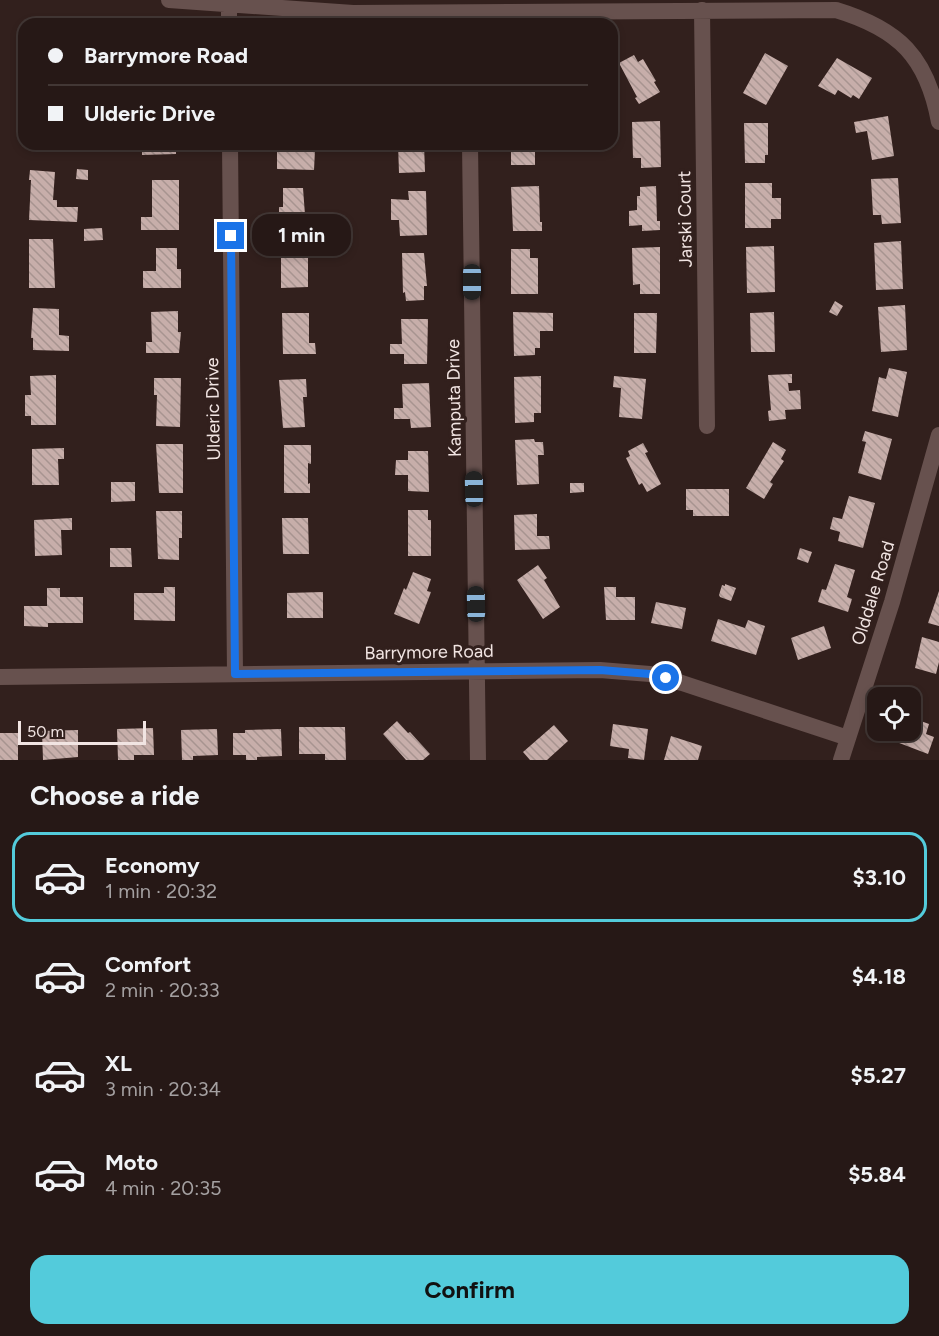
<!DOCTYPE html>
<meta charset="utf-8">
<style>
:root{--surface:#261816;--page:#2e211f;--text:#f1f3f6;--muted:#a4a0a1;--line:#423735;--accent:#53cbdb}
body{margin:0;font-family:Figtree,sans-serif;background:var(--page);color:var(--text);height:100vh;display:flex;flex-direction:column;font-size:22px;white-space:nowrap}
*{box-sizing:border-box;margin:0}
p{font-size:20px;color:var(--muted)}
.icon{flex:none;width:33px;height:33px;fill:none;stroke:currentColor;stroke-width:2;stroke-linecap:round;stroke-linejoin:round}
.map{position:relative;height:760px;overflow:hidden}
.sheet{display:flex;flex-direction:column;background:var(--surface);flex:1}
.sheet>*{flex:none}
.guide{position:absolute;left:18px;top:18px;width:600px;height:132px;border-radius:18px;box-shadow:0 3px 9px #0003,0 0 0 2px var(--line);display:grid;align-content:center;height:132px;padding:0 30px;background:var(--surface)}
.controls{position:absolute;left:867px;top:687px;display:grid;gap:12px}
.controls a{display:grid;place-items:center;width:54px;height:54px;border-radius:12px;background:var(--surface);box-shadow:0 3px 9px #0003,0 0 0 2px var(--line);font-size:30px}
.scale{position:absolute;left:18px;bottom:15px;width:128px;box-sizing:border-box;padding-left:6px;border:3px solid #f1e4e2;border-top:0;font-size:16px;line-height:21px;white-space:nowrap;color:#f1e4e2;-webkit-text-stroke:4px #32201d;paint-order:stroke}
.end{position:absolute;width:27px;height:27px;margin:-14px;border:8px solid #1a73e8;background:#fff;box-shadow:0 0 0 3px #fff}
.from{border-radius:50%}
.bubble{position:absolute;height:42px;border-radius:18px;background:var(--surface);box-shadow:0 3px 9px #0003,0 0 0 2px var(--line);font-size:20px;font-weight:700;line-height:42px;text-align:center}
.car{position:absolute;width:18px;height:36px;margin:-18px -9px;border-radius:8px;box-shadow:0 0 4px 2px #0007;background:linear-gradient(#222 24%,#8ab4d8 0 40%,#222 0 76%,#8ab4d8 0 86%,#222 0)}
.guide b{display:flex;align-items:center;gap:21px;height:57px;font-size:22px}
.guide b+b{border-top:2px solid var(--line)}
.guide i{width:15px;height:15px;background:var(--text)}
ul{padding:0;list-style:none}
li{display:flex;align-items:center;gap:18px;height:90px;margin:0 12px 9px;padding:0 18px;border:3px solid transparent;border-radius:18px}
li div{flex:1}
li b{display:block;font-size:22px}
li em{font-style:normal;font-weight:700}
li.active{border-color:var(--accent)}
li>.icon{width:54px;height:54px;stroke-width:1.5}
h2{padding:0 30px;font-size:27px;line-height:72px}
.action{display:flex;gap:12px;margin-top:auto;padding:12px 30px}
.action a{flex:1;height:69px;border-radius:18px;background:var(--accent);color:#111;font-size:24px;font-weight:700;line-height:69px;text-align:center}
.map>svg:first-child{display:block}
.building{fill:url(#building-back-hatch)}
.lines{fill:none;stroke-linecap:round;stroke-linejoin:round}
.minor{stroke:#67514e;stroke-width:16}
.route{stroke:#1a73e8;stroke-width:8}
.labels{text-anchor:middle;stroke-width:6;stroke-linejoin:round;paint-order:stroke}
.street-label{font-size:18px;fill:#f1e4e2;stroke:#32201d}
</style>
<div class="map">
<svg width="939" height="760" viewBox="0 0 939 760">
<defs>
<pattern id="building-back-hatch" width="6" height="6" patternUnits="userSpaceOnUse" patternTransform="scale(1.5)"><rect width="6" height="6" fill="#c7aeaa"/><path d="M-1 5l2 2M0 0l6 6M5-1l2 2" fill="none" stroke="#a79490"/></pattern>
</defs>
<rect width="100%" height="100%" fill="#32201d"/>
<path class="building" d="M765,53l23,13 -22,39 -23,-12z
M634,55l4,7 5,-3 13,22 -2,1 6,10 -21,12 -4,-6 2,-1 -18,-34z
M837,58l35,20 -13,21 -6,-4 -2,3 -13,-8 -3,5 -17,-9z
M888,116l6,40 -22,4 -5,-29 -11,2 -2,-11z
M660,121l1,46 -20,1v-10h-8l-1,-36z
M744,123h24v32h-3v8h-20z
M142,144h34v10l-34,1z
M277,144h25v5l13,1 -1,20 -37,-1z
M398,144h26l1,28 -26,1z
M511,144h24v21h-24z
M77,169l11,1v10l-12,-1z
M30,170l25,2 -2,28h4v7h21l-1,15 -48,-2 2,-40h-2z
M898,178l3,45 -19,1 -1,-9h-8l-2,-36z
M152,180h27v50h-38v-13h11z
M745,183h27v15h9v21h-10v9h-26z
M539,186l1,36h2v9h-29l-2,-44z
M656,186l1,35h3v9l-18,1v-6l-13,1v-15l8,-1v-14h3v-9z
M283,188h20l3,40h-27v-21h4z
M408,191h18l1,44 -27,1 -1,-16h-8v-21l18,1z
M102,228l1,12 -19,1v-12z
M29,239h24l2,49h-26z
M901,241l2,48 -27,1 -2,-47z
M774,246l1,46 -28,1 -1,-46z
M660,247v47h-20v-10l-7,1 -1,-37z
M156,248h21v21h4v19h-38v-17h13z
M511,249h19v9h8v36h-27z
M281,251h27v36l-27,1z
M402,253h22l3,33h-3v14l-18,1 -1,-9 -2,1z
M835,301l8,5 -6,10 -8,-4z
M905,305l2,45 -26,2 -3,-45z
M33,308l26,1v26l10,1v15l-36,-1v-12h-2z
M178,311v21h3l-2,21h-33v-11h6l-1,-30z
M513,312l40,1v18h-13v17h-5v7l-21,1z
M774,312l1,40h-24l-1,-39z
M282,313h27v30h6l1,11h-33z
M634,313h23l-1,40h-22z
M401,319h27l-1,45h-23v-10h-14v-10h12z
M889,368l18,4 -9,45 -26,-6 7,-34 7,2z
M792,374v9h-4l1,8 11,-1 1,19 -16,1 1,9 -17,2 -1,-10 3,-1 -3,-35z
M56,375v50h-25v-9h-6v-21h6l-1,-19z
M541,376v37h-7v9l-19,1 -1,-46z
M614,376l32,3 -4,40 -23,-2 2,-29 -8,-1z
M154,378h27l-1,49 -24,-1 1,-31h-3z
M306,379l1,18h-4l2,30 -22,1 -4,-48z
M429,383l2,44 -20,1 -1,-9h-16v-11h9l-1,-24z
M865,431l27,8 -11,41 -23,-7 8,-31 -4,-1z
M534,439l1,3h8l1,13h-6l1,29 -22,1 -2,-45z
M773,442l13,8 -5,9 3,2 -14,21 3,2 -9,15 -18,-11z
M643,443l5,9 -3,1 16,31 -14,8 -5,-9 -3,2 -13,-27 4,-2 -2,-5z
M156,444h27v49h-24z
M284,445h27v19l-3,-1v21l2,-1v10h-26z
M64,448v11h-6l1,26h-27v-36z
M408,451h20l1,41 -21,-1v-16h-13l1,-15h12z
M111,482h24v19l-24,1z
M570,483h14v9l-14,1z
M686,489h43v27h-36v-6h-7z
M849,496l26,7 -12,45 -25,-7 2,-9 -10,-3 3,-12 9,2z
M408,510h20v10h3v36h-23z
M156,511h26v27h-3v22l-21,-1z
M537,514v22h12l1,13 -35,1 -1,-35z
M72,518v12h-11l1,25 -27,1 -1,-36z
M282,518h26l1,36h-26z
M110,548h21l1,19h-22z
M800,548l12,4 -4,11 -11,-4z
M835,564l20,6 -8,27 5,2 -4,13 -30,-10 4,-13 4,1z
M538,565l9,13 -3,2 16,27 -17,12 -26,-39z
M413,572l18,7 -4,12 4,1 -12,32 -25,-10 10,-26 2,2z
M725,584l11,4 -5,13 -11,-4 -1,-2 3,-10 3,1z
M164,587h11v34l-41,-1v-27h30z
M604,587h12v10h19v23h-29z
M47,588h13v9h23v26h-35v4l-24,-1v-20h23z
M939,591v35l-11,-3z
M323,592v26h-36v-25z
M656,602l30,6 -4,21 -31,-6z
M718,619l27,9 3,-8 17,6 -9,29 -45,-14z
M824,626l7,22 -33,12 -7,-22z
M922,637l17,5v20l-3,12 -21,-6z
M910,707l12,4 -4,9 11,4 -3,10 8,3 -6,17 -34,-13 3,-11h13z
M397,721l11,12 2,-1 20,22 -7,6h-17l-23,-26z
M613,724l35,5 -4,31 -16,-2 1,-9 -19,-3z
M554,725l14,16 -21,19h-17l-7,-8z
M299,727h46l1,33h-21v-6h-26z
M153,728l1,27h-20v5h-16l-1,-31z
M217,729l1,26 -25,1v4h-11l-1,-30z
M281,729l1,27 -25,1v3h-11v-5h-13v-22h12v-3z
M78,730v27l-35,3 -1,-29z
M0,733h18v27h-18z
M671,736l31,10 -4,14h-34z"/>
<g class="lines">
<path class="minor" d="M169,0l184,13 483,-3c63,19 91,47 103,112
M702,10l5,416
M229,24v-19
M230,144l5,530
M470,144l8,616
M0,677l600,-7 50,4 32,9 166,55
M841,760l51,-158 47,-167"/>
</g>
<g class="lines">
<path class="route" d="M231,236l4,438 365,-4 50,4 16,4"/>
</g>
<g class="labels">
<g class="street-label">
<text transform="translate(685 219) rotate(-91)" y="6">Jarski Court</text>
<text transform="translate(454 398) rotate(-91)" y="6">Kamputa Drive</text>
<text transform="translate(213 409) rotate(-91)" y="6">Ulderic Drive</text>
<text transform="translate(873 593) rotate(-73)" y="6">Olddale Road</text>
<text transform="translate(429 652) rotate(-1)" y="6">Barrymore Road</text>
</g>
</g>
</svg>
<div class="controls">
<a><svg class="icon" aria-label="locate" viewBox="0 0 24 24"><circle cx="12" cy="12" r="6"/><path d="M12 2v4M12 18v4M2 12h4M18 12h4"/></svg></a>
</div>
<div class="scale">50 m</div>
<i class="end from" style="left:666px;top:678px"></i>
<i class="end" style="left:231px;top:236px"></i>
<div class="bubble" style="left:252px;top:214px;width:99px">1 min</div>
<i class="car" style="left:472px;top:282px;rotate:180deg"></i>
<i class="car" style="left:474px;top:489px;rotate:359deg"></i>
<i class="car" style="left:476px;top:604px;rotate:359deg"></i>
<div class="guide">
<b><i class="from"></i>Barrymore Road</b>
<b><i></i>Ulderic Drive</b>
</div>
</div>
<section class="sheet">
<h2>Choose a ride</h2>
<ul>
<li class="active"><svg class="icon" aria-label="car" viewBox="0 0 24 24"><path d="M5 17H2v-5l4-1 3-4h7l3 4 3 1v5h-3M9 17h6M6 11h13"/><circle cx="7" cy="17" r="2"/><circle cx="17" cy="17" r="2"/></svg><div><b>Economy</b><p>1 min · 20:32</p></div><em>$3.10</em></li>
<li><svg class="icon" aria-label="car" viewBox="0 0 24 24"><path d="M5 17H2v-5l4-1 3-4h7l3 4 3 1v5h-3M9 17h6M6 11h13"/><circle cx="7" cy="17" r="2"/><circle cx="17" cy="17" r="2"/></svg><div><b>Comfort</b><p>2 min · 20:33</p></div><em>$4.18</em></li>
<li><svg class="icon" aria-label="car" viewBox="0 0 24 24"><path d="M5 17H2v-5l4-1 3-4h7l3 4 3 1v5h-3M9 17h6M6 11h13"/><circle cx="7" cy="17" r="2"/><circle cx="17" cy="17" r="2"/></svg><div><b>XL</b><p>3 min · 20:34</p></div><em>$5.27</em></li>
<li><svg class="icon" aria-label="car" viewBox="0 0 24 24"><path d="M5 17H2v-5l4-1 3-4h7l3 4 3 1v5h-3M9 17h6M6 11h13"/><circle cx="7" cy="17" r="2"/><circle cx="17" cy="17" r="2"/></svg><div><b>Moto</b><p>4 min · 20:35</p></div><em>$5.84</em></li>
</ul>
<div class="action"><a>Confirm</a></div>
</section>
